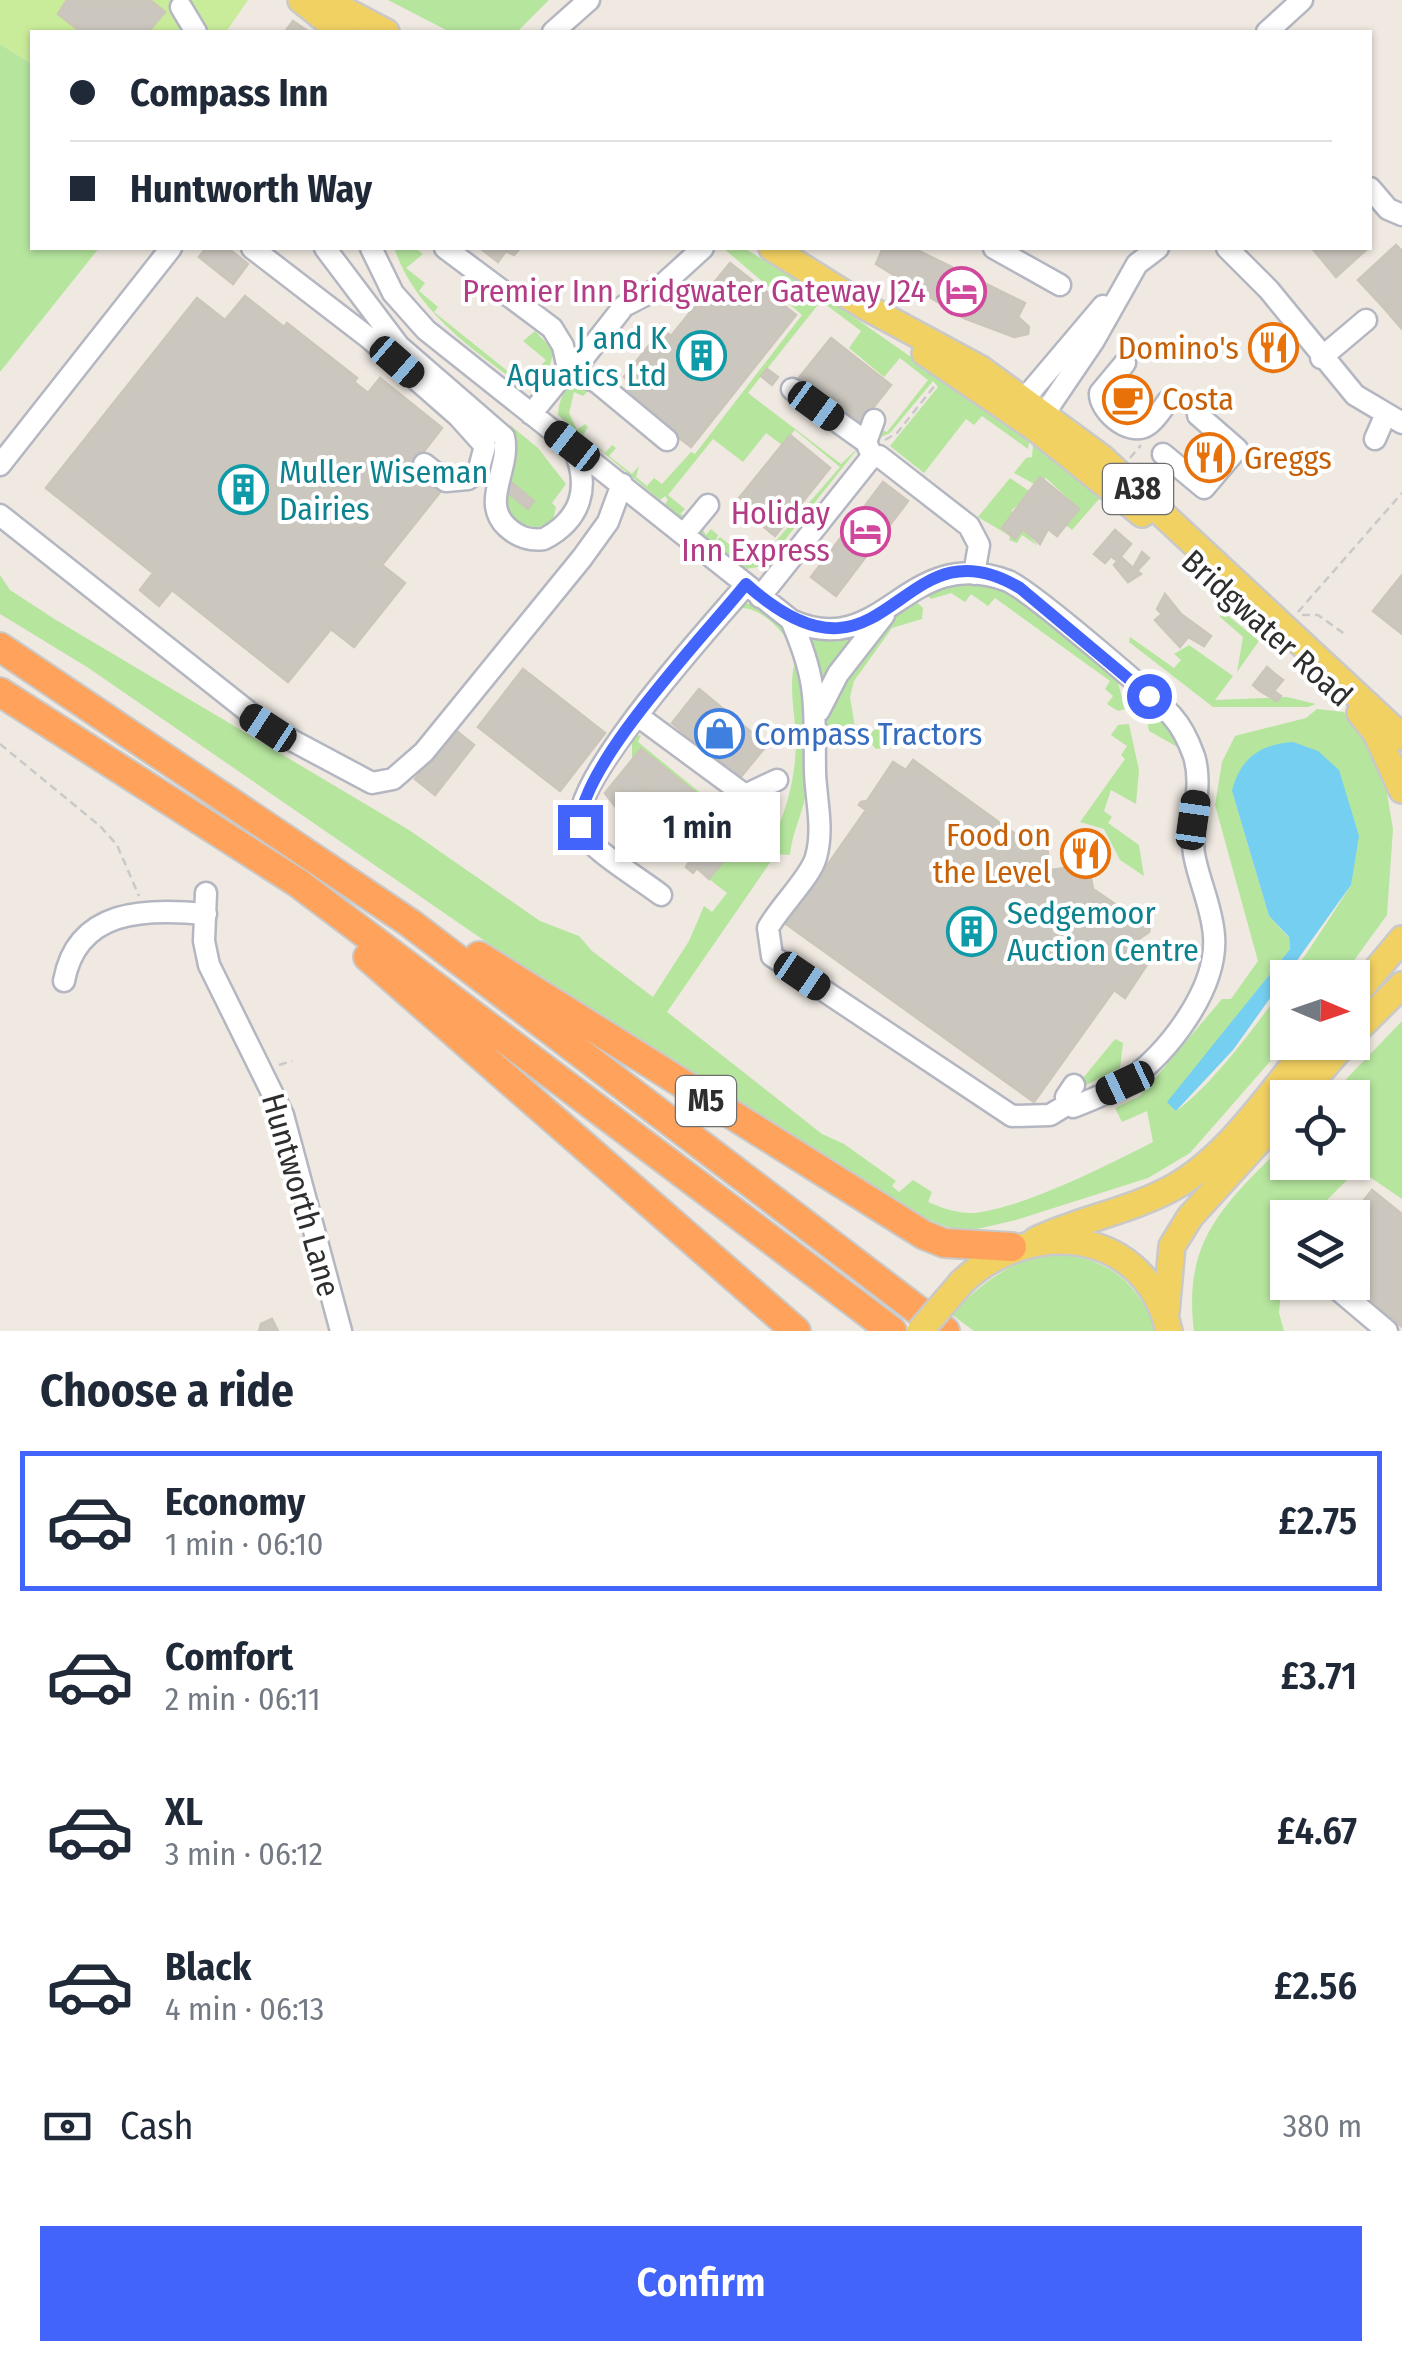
<!DOCTYPE html>
<meta charset="utf-8">
<style>
:root{--surface:#fff;--page:#f2f2f3;--text:#1f2937;--muted:#747a83;--line:#e0e1e3;--accent:#4264fb}
body{margin:0;font-family:"Fira Sans Condensed",sans-serif;background:var(--page);color:var(--text);height:100vh;display:flex;flex-direction:column;font-size:38px;white-space:nowrap}
*{box-sizing:border-box;margin:0}
p{font-size:32px;color:var(--muted)}
.icon{flex:none;width:55px;height:55px;fill:none;stroke:currentColor;stroke-width:2;stroke-linecap:round;stroke-linejoin:round}
.map{position:relative;height:1331px;overflow:hidden}
.panel{display:flex;flex-direction:column;background:var(--surface);flex:1}
.panel>*{flex:none}
.guide{position:absolute;left:30px;top:30px;width:1342px;height:220px;border-radius:0px;box-shadow:0 2px 8px #0004;display:grid;align-content:center;height:220px;padding:0 40px;background:var(--surface)}
.needle{width:65px;rotate:92deg}
.tools{position:absolute;left:1270px;top:960px;display:grid;gap:20px}
.tools a{display:grid;place-items:center;width:100px;height:100px;border-radius:0px;background:var(--surface);box-shadow:0 2px 8px #0004;font-size:50px}
.end{position:absolute;width:45px;height:45px;margin:-22px;border:12px solid #4264fb;background:#fff;box-shadow:0 0 0 5px #fff}
.from{border-radius:50%}
.bubble{position:absolute;height:70px;border-radius:0px;background:var(--surface);box-shadow:0 2px 8px #0004;font-size:32px;font-weight:600;line-height:70px;text-align:center}
.car{position:absolute;width:30px;height:60px;margin:-30px -15px;border-radius:12px;box-shadow:0 0 8px 2px #0007;background:linear-gradient(#222 24%,#8ab4d8 0 40%,#222 0 76%,#8ab4d8 0 86%,#222 0)}
.guide b{display:flex;align-items:center;gap:35px;height:95px;font-size:38px}
.guide b+b{border-top:2px solid var(--line)}
.guide i{width:25px;height:25px;background:var(--text)}
ul{padding:0;list-style:none}
li{display:flex;align-items:center;gap:30px;height:140px;margin:0 20px 15px;padding:0 20px;border:5px solid transparent;border-radius:0px}
li div{flex:1}
li b{display:block;font-size:38px}
li em{font-style:normal;font-weight:600}
li.selected{border-color:var(--accent)}
li>.icon{width:90px;height:90px;stroke-width:1.5}
h2{padding:0 40px;font-size:45px;line-height:120px}
.pay{display:flex;align-items:center;gap:25px;height:110px;padding:0 40px;font-size:38px}
.pay p{margin-inline-start:auto}
.action{display:flex;gap:20px;margin-top:auto;padding:20px 40px}
.action a{flex:1;height:115px;border-radius:0px;background:var(--accent);color:#fff;font-size:40px;font-weight:600;line-height:115px;text-align:center}
.map>svg:first-child{display:block}
.green{fill:#b6e59e;fill-rule:evenodd}
.pitch{fill:#c9ec9a}
.water{fill:#75cff0}
.building{fill:#cbc7bf;stroke:#cbc5ba;stroke-width:2.5}
.lines{fill:none;stroke-linecap:round;stroke-linejoin:round}
.minor-casing{stroke:#b4b7c1;stroke-width:25}
.major-casing{stroke:#c9c9c9;stroke-width:30}
.highway-casing{stroke:#c9c9c9;stroke-width:32}
.path{stroke:#c9c9c9;stroke-width:2.5;stroke-dasharray:8 5;stroke-linecap:butt}
.minor{stroke:#fff;stroke-width:20}
.major{stroke:#f2d163;stroke-width:25}
.highway{stroke:#ffa35c;stroke-width:28}
.major-bridge-casing{stroke:#c9c9c9;stroke-width:30;stroke-linecap:butt}
.major-bridge{stroke:#f2d163;stroke-width:25}
.route{stroke:#4264fb;stroke-width:12}
.labels{text-anchor:middle;stroke-width:8;stroke-linejoin:round;paint-order:stroke}
.shield{fill:#fff;stroke:#6d6d6d;stroke-width:2.5}
.shield-label{font-size:30px;font-weight:bold;fill:#2e2e2e}
.hotel-label{font-size:32px;fill:#b23c85;stroke:#fff;text-anchor:end}
.culture-label{font-size:32px;fill:#0d838f;stroke:#fff;text-anchor:start}
.food-label{font-size:32px;fill:#c56008;stroke:#fff;text-anchor:end}
.street-label{font-size:32px;fill:#2e2e2e;stroke:#fff}
.shop-label{font-size:32px;fill:#366cbe;stroke:#fff;text-anchor:start}
</style>
<div class="map">
<svg width="1402" height="1331" viewBox="0 0 1402 1331">
<rect width="100%" height="100%" fill="#efe9e1"/>
<path class="green" d="M388,0h161l-32,32h-67z
M0,44l32,20v184h67l-99,124z
M394,248h21l8,6 -17,14 19,15 -6,8 19,16 -4,5 91,73 7,-7 6,4 7,-9 -6,-5 7,-8 -23,-19 12,-10 19,20 -8,27 -20,11c-54,-40 -109,-76 -132,-141z
M723,248h21l88,54 174,121 23,19 -1,7 -46,-33 -8,9 -8,-6 -42,54 -34,-27 48,-59 -5,-6 -43,52 -15,7 2,-12 10,4 41,-52 -28,-22 -16,19 -35,-29 12,-17 -40,-30 -73,92 93,71 18,-17 -95,119 -18,3 -47,-37 2,-5 5,8 5,-6 7,6 -3,7 5,-5 35,28 85,-98 -45,-37 -13,15 -16,-12 -23,29 -30,-23 -45,56 17,14 -5,5 9,3 -4,4 -20,-17 3,-4 -3,-4 -5,4 -102,-85c1,-16 6,-29 24,-31l8,5 -7,7 -9,-4 -5,21 8,17 8,-6 3,3 -5,8 22,18 7,-8 4,3 -7,8 23,18 7,-8 -3,11 11,9 7,-8 8,6 29,-32 4,2 107,-139z
M510,425l28,23 28,36 -14,19 4,4 -3,13c-13,11 -27,8 -39,-2l-3,3 -9,-12 3,-79z
M1033,445l67,53 -28,32 -6,-5 13,-16 -33,-31 -12,6 -20,-11 12,-15 6,-1z
M1010,478l22,15 -20,17 3,28 8,-9 15,17 -16,-11 -5,8 -8,-3 1,-4 -32,-19z
M0,575l10,15 46,30 353,210 131,91 39,15 13,15 61,46 36,-56 15,-35 8,6 15,-19 -18,-14 36,-45 -103,-85 -10,11v-23l9,-2 -3,7 114,93 18,9c17,-33 26,-67 26,-105 -1,-28 -9,-57 1,-84 -10,-19 -34,-49 -58,-47l1,-5c26,-2 59,36 65,60 6,23 5,99 2,124 -2,22 -15,44 -17,68l-14,-1 -109,158 155,122 22,10 52,37 -4,5 7,6 14,-12 19,12 -4,10c13,6 32,12 47,11 50,-6 131,-47 178,-71l-6,-31 -25,11 -7,-14 25,-12 82,-97h9l27,-38 -43,-156 7,-43 13,-26 71,-18 11,-9 27,3 38,52 11,65 -6,86 -45,62 -54,1 -1,64 -97,111 -42,25 -132,42 -52,12 -22,-7 -37,-15 -295,-183 -523,-360 -87,-53zM1232,791l119,94c-38,60 -120,187 -175,226l-8,-9 122,-153 -1,-11 -20,-22z
M965,580l36,7 29,19 87,73 8,30 -7,2 -11,-7 6,-8 -8,-7 5,-8 -115,-83 -7,8 -17,-12 -6,8 -14,-9 -20,6 -9,-9z
M915,601l8,7 -1,11 -30,9 -38,53 -4,16 6,36 -11,10h-9l-11,-11 1,-26 72,-99z
M1220,609l39,32 -22,31 6,-35 -23,-20z
M869,629l-47,63 -18,-57z
M1130,637l44,31 7,-8 -7,-6 15,-9 44,31 -18,24 72,-3 29,7 -8,3h-95l-84,-65z
M1144,702l25,23 12,24 -32,-18z
M1129,724l10,46 -3,34 -25,-14 -7,21 8,6 -4,6 31,22 5,31 -24,-16 -16,-31 -24,-7 45,-63 -4,-4 6,-9 -16,-11 7,-10z
M887,725l13,7 -11,15 -13,2 -7,-8 1,-9z
M1402,1021v178l-44,-30 -48,48 -22,1 -9,95 5,18h-90c-12,-94 33,-128 93,-190l1,21h64v-64l-23,-1z
M1115,1039l8,4 -3,25 -38,19 -3,-4z
M1039,1254c61,-1 95,20 118,77h-183l-23,-17c28,-28 51,-46 88,-60z"/>
<path class="pitch" d="M0,0h248l-22,32h-194v32l-32,-20z"/>
<path class="water" d="M1293,742l25,9 21,19 20,66 -8,49 -118,165 -57,61 -9,-9 123,-153 -1,-12 -20,-21 -37,-125c8,-33 29,-47 61,-49z"/>
<path class="building" d="M67,0h83l15,12 -17,20h-67l-23,-18z
M293,21l16,11h-24z
M1396,245l6,6v41l-18,16 -26,-28z
M206,248h22l20,16 -15,20 -34,-27z
M480,248h40l-6,7 -8,-4 -8,11z
M883,248h30l112,55 -7,14 11,10 -1,7 -14,3 -50,-19 -88,-54z
M1312,248h56l-32,29z
M730,263l66,52 -105,132 -67,-52 8,-10 -8,-8 38,-48 9,7z
M1402,292v37l-18,-21z
M245,296l39,31 3,-4 70,55 -3,4 14,11 12,-15 62,50 -31,40 30,23 -59,74 23,18 -51,64 -23,-18 -43,53 -116,-92 -13,16 -19,-16 13,-17 -107,-85 151,-190 28,22z
M1266,329l26,25 -10,13 -27,-25z
M831,338l60,47 -33,42 -60,-48z
M767,369l11,8 -6,8 -11,-9z
M1122,376l28,26 -17,20 -29,-26z
M790,435l40,33 -55,68 -40,-33z
M1213,436l16,15 -23,28 -16,-15z
M1040,477l39,32 -22,27 -9,-7 -8,15 -17,-15 -8,10 -13,-11z
M883,482l25,19 -72,95 -25,-19z
M512,483l22,18 -6,8 -22,-18z
M1115,530l16,14 -14,17 -6,-5 -6,7 -11,-9z
M1142,552l7,6 -12,13 4,3 -13,8 -14,-17 7,-8 12,11z
M1402,575v59l-29,-23z
M1165,594l16,20 30,22 -7,10 -16,-9 -8,10 -25,-27 7,-6 -5,-5z
M1267,667l8,7 -15,17 -7,-6z
M523,669l82,64 -45,58 -82,-64z
M1275,674l8,6 -9,11 7,5 -4,5 -17,-10z
M699,689l68,56 -28,34 -67,-56z
M454,729l20,16 -39,50 -20,-16z
M641,749l20,16 -40,49 -16,-21z
M913,760l120,87 14,2 4,21 20,-3 -3,-19 7,-11h22l7,18 -15,13 4,21 38,26 12,-1 8,8 -2,10 -13,9 18,13 -29,44 -11,-8 -80,112 -248,-178 80,-114 -7,-5 2,-3 6,-1 26,-39 13,8z
M661,765l32,26 -36,45 -32,-26z
M693,791l52,43 -36,45 -12,-11 -4,5 -7,-6 3,-5 -32,-26z
M1372,1190l30,24v113l-55,-45h5l-2,-64z
M272,1319l6,12h-19l2,-7z"/>
<g class="lines">
<defs>
<path id="minor" d="M181,7l15,25
M553,32l36,-32
M1267,32l35,-32
M1370,188l18,21 14,6
M252,248l117,90 89,78 27,30 -7,26 -10,7 -22,2 -22,-17
M325,248l74,98 105,91c7,32 -24,65 3,90 11,10 22,14 37,12 38,-20 46,-53 30,-90
M371,248l22,45 33,37 365,290
M445,248l107,80 11,18 5,23
M994,248l66,37
M1227,248l42,42 86,105 47,28
M1321,358l45,-38
M1125,363l-25,30c-1,17 28,43 46,33 9,-5 16,-17 22,-25
M574,370l50,-64 35,-18 44,-40
M792,389l74,53 7,16
M1015,410l88,-104
M531,414l37,-45 29,13 70,58
M1036,426l57,-84 44,-78 21,-16
M1375,439l10,-23
M866,442l8,-22
M1163,454l41,34 33,-39 -39,-34
M0,465l171,-217
M0,515l269,213 103,55 21,-4 31,-27 158,-194 26,-36 14,-38
M684,534l24,-29
M760,597l110,-138 9,-3 90,70 10,19 -5,29
M819,711l19,-37 46,-59
M638,716l107,79 32,-15
M206,893l-2,48 5,24 74,150 58,216
M661,895c-19,-15 -68,-44 -79,-63 -24,-41 135,-212 164,-247
M64,981c13,-72 81,-73 142,-67
M1068,1104l-18,11 -38,1 -240,-160 -4,-28c11,-21 43,-51 48,-71 8,-28 0,-57 -1,-85 -1,-67 4,-88 -24,-152 93,43 115,-78 217,-39 23,10 144,113 164,135 10,11 17,26 22,40 10,32 -5,66 0,98 5,28 18,53 20,82 4,52 -45,116 -86,145 -16,11 -37,19 -55,26l-7,-10 8,-12
M1329,1282l58,49"/>
<path id="major" d="M301,0l40,32
M325,0l61,32
M772,248l94,59 115,62 120,88 301,280
M925,353l110,75 107,86
M1360,713l16,20 26,57
M1352,999l50,-60
M1352,1035l50,-50
M1297,1098l49,-56
M1036,1240c44,-21 95,-29 138,-53 56,-31 97,-97 139,-145
M962,1282c70,-66 184,-54 207,49
M1166,1313l6,-67 18,-29 98,-108"/>
<path id="highway" d="M0,647l410,276 535,408
M0,692l298,191 594,448
M479,956l445,279 20,8 68,4
M368,957l428,374"/>
</defs>
<use href="#minor" class="minor-casing"/>
<use href="#major" class="major-casing"/>
<use href="#highway" class="highway-casing"/>
<path class="path" d="M885,440l12,-7 39,-49
M1130,458l11,-13
M1298,612l104,-119
M1302,615h16l28,20
M0,744l100,82 17,19 22,51
M279,1065l13,-4"/>
<use href="#minor" class="minor"/>
<use href="#major" class="major"/>
<use href="#highway" class="highway"/>
<defs>
<path id="major-bridge" d="M920,1331l42,-49"/>
</defs>
<use href="#major-bridge" class="major-bridge-casing"/>
<use href="#major-bridge" class="major-bridge"/>
</g>
<g class="lines">
<path class="route" d="M580,827c-3,-59 126,-193 166,-243 143,128 151,-70 274,4l129,108"/>
</g>
<defs>
<symbol id="hotel-ring" viewBox="-11 -11 22 22"><circle r="9.5" fill="#fff" stroke="#d1479c" stroke-width="1.5"/><path d="M-6-4.5h1.5V1H6V5H4.5V3h-9V5H-6ZM-4 0a1.8 1.8 0 1 1 3.6 0ZM.5 0V-2.5h3Q6-2.5 6 0Z" fill="#d1479c"/></symbol>
<symbol id="restaurant-ring" viewBox="-11 -11 22 22"><circle r="9.5" fill="#fff" stroke="#e8710a" stroke-width="1.5"/><path d="M-5-6h1v4h1v-4h1v4h1v-4h1v5L-1.5 .5V6h-2V.5L-5-1ZM5-6V6H3V1.5H1.5Q1.5-4 5-6Z" fill="#e8710a"/></symbol>
<symbol id="building-ring" viewBox="-11 -11 22 22"><circle r="9.5" fill="#fff" stroke="#0f9aa8" stroke-width="1.5"/><path d="M-4-6H4V6H1V3H-1V6H-4ZM-2.5-4.3h1.7v1.8h-1.7ZM.8-4.3h1.7v1.8H.8ZM-2.5-1h1.7V.8h-1.7ZM.8-1h1.7V.8H.8Z" fill="#0f9aa8"/></symbol>
<symbol id="cafe-ring" viewBox="-11 -11 22 22"><circle r="9.5" fill="#fff" stroke="#e8710a" stroke-width="1.5"/><path d="M-5.5-4.5H6V0H3Q3 3.5 0 3.5H-2.5Q-5.5 3.5-5.5 0ZM3-3.2v2h1.7v-2ZM-6 4.5H4V6H-6Z" fill="#e8710a"/></symbol>
<symbol id="shop-ring" viewBox="-11 -11 22 22"><circle r="9.5" fill="#fff" stroke="#3f7fe0" stroke-width="1.5"/><path d="M-5-2.5h2.3a2.7 3.5 0 0 1 5.4 0H5L5.5 6h-11ZM-1.5-2.5h3a1.5 2.3 0 0 0-3 0Z" fill="#3f7fe0"/></symbol>
</defs>
<g fill-rule="evenodd">
<use href="#hotel-ring" x="934" y="264" width="55" height="55"/>
<use href="#restaurant-ring" x="1246" y="320" width="55" height="55"/>
<use href="#building-ring" x="674" y="328" width="55" height="55"/>
<use href="#cafe-ring" x="1100" y="372" width="55" height="55"/>
<use href="#restaurant-ring" x="1182" y="430" width="55" height="55"/>
<use href="#building-ring" x="216" y="462" width="55" height="55"/>
<use href="#hotel-ring" x="838" y="504" width="55" height="55"/>
<use href="#shop-ring" x="692" y="706" width="55" height="55"/>
<use href="#restaurant-ring" x="1058" y="826" width="55" height="55"/>
<use href="#building-ring" x="944" y="904" width="55" height="55"/>
</g>
<g class="labels">
<g class="shield">
<rect x="1103" y="464" width="70" height="50" rx="8"/>
<rect x="676" y="1076" width="60" height="50" rx="8"/>
</g>
<g class="shield-label">
<text x="1138" y="499">A38</text>
<text x="706" y="1111">M5</text>
</g>
<g class="hotel-label">
<text x="926" y="302">Premier Inn Bridgwater Gateway J24</text>
<text x="830" y="524">Holiday<tspan x="830" dy="37">Inn Express</tspan></text>
</g>
<g class="culture-label">
<text x="667" y="349" text-anchor="end">J and K<tspan x="667" dy="37">Aquatics Ltd</tspan></text>
<text x="279" y="483">Muller Wiseman<tspan x="279" dy="37">Dairies</tspan></text>
<text x="1007" y="924">Sedgemoor<tspan x="1007" dy="37">Auction Centre</tspan></text>
</g>
<g class="food-label">
<text x="1239" y="359">Domino's</text>
<text x="1162" y="410" text-anchor="start">Costa</text>
<text x="1244" y="469" text-anchor="start">Greggs</text>
<text x="1051" y="846">Food on<tspan x="1051" dy="37">the Level</tspan></text>
</g>
<g class="street-label">
<text transform="translate(1267 628) rotate(42)" y="11">Bridgwater Road</text>
<text transform="translate(301 1195) rotate(74)" y="11">Huntworth Lane</text>
</g>
<g class="shop-label">
<text x="754" y="745">Compass Tractors</text>
</g>
</g>
</svg>
<div class="tools">
<a><svg class="needle" viewBox="-14 -14 28 28"><path d="M0-13l5 13h-10z" fill="#e53935"/><path d="M0 13l5-13h-10z" fill="#747a83"/></svg></a>
<a><svg class="icon" aria-label="locate" viewBox="0 0 24 24"><circle cx="12" cy="12" r="6"/><path d="M12 2v4M12 18v4M2 12h4M18 12h4"/></svg></a>
<a><svg class="icon" aria-label="layers" viewBox="0 0 24 24"><path d="M12 4l9 5-9 5-9-5zM3 14l9 5 9-5"/></svg></a>
</div>
<i class="end from" style="left:1149px;top:696px"></i>
<i class="end" style="left:580px;top:827px"></i>
<div class="bubble" style="left:615px;top:792px;width:165px">1 min</div>
<i class="car" style="left:397px;top:362px;rotate:131deg"></i>
<i class="car" style="left:816px;top:406px;rotate:126deg"></i>
<i class="car" style="left:572px;top:446px;rotate:308deg"></i>
<i class="car" style="left:268px;top:728px;rotate:303deg"></i>
<i class="car" style="left:1193px;top:820px;rotate:8deg"></i>
<i class="car" style="left:802px;top:976px;rotate:124deg"></i>
<i class="car" style="left:1125px;top:1083px;rotate:245deg"></i>
<div class="guide">
<b><i class="from"></i>Compass Inn</b>
<b><i></i>Huntworth Way</b>
</div>
</div>
<section class="panel">
<h2>Choose a ride</h2>
<ul>
<li class="selected"><svg class="icon" aria-label="car" viewBox="0 0 24 24"><path d="M5 17H2v-5l4-1 3-4h7l3 4 3 1v5h-3M9 17h6M6 11h13"/><circle cx="7" cy="17" r="2"/><circle cx="17" cy="17" r="2"/></svg><div><b>Economy</b><p>1 min · 06:10</p></div><em>£2.75</em></li>
<li><svg class="icon" aria-label="car" viewBox="0 0 24 24"><path d="M5 17H2v-5l4-1 3-4h7l3 4 3 1v5h-3M9 17h6M6 11h13"/><circle cx="7" cy="17" r="2"/><circle cx="17" cy="17" r="2"/></svg><div><b>Comfort</b><p>2 min · 06:11</p></div><em>£3.71</em></li>
<li><svg class="icon" aria-label="car" viewBox="0 0 24 24"><path d="M5 17H2v-5l4-1 3-4h7l3 4 3 1v5h-3M9 17h6M6 11h13"/><circle cx="7" cy="17" r="2"/><circle cx="17" cy="17" r="2"/></svg><div><b>XL</b><p>3 min · 06:12</p></div><em>£4.67</em></li>
<li><svg class="icon" aria-label="car" viewBox="0 0 24 24"><path d="M5 17H2v-5l4-1 3-4h7l3 4 3 1v5h-3M9 17h6M6 11h13"/><circle cx="7" cy="17" r="2"/><circle cx="17" cy="17" r="2"/></svg><div><b>Black</b><p>4 min · 06:13</p></div><em>£2.56</em></li>
</ul>
<div class="pay"><svg class="icon" aria-label="cash" viewBox="0 0 24 24"><path d="M3 7h18v10H3z"/><circle cx="12" cy="12" r="2"/></svg>Cash<p>380 m</p></div>
<div class="action"><a>Confirm</a></div>
</section>
